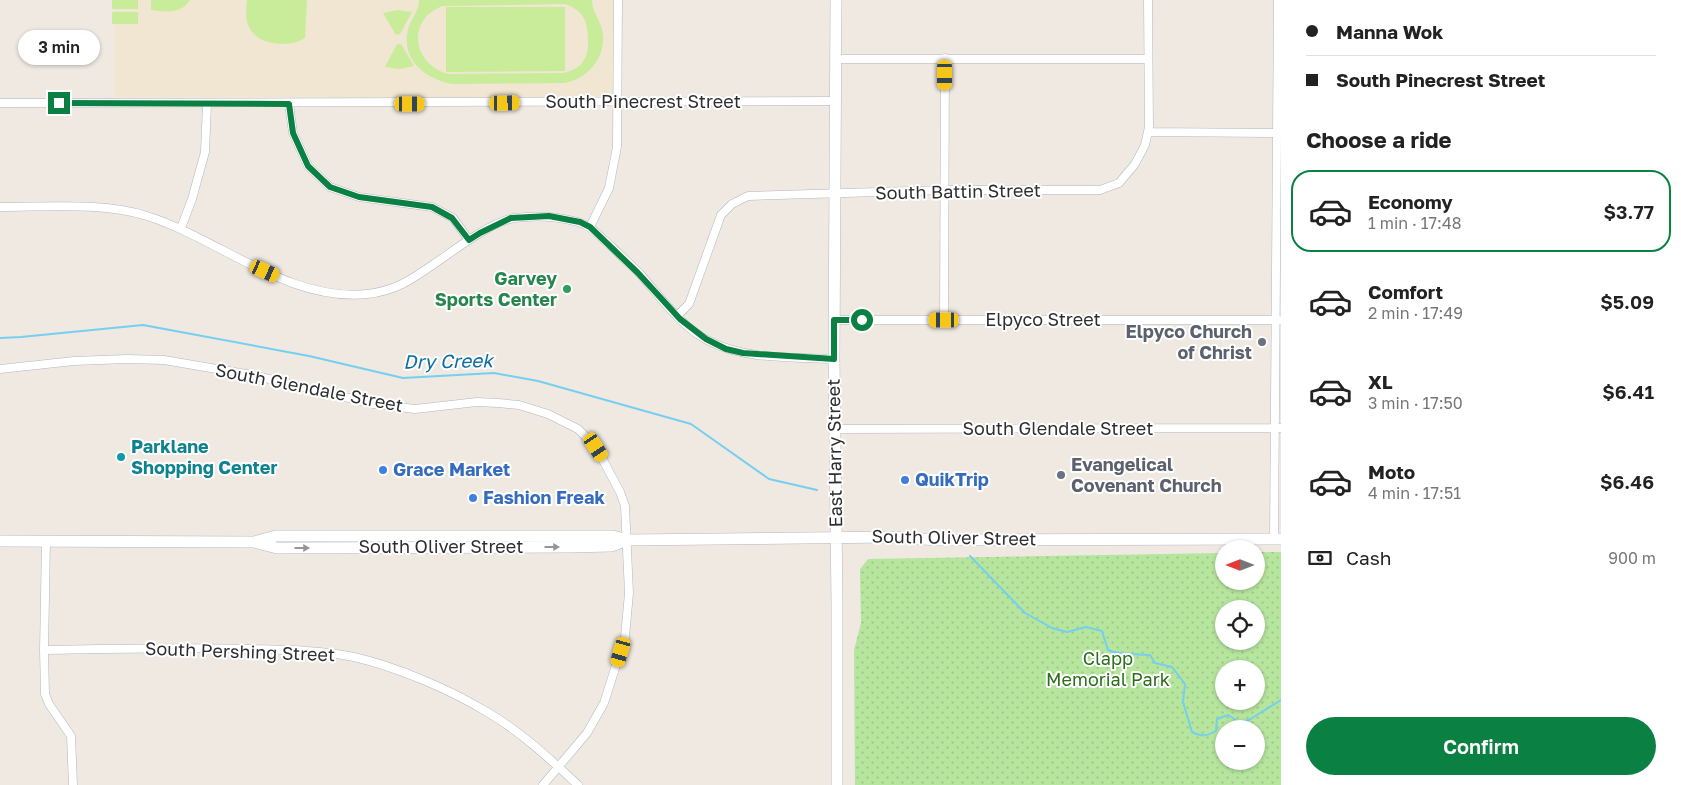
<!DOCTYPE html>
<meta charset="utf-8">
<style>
:root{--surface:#fff;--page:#f6f6f6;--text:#222;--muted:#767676;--line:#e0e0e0;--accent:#0b8043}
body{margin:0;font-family:"Golos Text",sans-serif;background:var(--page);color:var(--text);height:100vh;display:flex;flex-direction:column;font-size:19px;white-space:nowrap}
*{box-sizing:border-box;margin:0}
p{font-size:16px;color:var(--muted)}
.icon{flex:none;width:28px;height:28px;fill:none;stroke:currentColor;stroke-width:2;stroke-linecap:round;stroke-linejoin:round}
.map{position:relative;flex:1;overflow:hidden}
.details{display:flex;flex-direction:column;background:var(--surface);width:400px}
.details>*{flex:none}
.hud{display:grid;align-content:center;height:110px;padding:0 25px;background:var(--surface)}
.needle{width:32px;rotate:270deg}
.buttons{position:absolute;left:1215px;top:540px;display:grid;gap:10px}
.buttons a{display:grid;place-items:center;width:50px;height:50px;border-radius:50%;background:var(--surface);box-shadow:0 1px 4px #0004;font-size:25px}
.end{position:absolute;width:22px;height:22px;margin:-11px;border:6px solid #0b8043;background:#fff;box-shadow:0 0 0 2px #fff}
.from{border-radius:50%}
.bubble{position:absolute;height:35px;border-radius:18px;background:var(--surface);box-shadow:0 1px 4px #0004;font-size:16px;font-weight:600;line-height:35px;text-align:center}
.car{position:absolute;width:15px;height:30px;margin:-15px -8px;border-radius:6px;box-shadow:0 0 4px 1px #0007;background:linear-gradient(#f5c518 24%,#345 0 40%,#f5c518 0 76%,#345 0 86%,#f5c518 0)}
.hud b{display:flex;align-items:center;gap:18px;height:48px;font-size:19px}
.hud b+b{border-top:1px solid var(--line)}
.hud i{width:12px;height:12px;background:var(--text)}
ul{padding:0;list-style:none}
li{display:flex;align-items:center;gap:15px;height:82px;margin:0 10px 8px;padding:0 15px;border:2px solid transparent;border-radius:20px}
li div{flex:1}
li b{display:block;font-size:19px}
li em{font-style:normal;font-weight:600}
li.current{border-color:var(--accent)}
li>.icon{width:45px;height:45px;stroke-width:1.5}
h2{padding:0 25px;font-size:22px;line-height:60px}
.pay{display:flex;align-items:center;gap:12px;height:55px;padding:0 25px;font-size:19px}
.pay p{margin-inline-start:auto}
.action{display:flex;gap:10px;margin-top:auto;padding:10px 25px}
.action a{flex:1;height:58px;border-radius:30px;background:var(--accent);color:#fff;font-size:20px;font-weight:600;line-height:58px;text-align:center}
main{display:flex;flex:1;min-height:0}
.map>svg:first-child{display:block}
.education{fill:#f0e6d1}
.park{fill:url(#park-dots);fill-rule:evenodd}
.pitch{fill:#c9ec9a;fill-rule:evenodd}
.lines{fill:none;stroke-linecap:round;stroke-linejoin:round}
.stream{stroke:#75cff0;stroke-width:2}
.minor-casing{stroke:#b4b7c1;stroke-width:9}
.secondary-casing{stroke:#b4b7c1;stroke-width:12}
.minor{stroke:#fff;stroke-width:8}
.secondary{stroke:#fff;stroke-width:11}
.oneway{fill:#969696}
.route{stroke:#0b8043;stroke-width:6}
.leisure-dot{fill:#2e9e5b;stroke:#fff;stroke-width:2}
.worship-dot{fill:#6b7280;stroke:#fff;stroke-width:2}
.culture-dot{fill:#0f9aa8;stroke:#fff;stroke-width:2}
.shop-dot{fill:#3f7fe0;stroke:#fff;stroke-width:2}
.labels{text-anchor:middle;stroke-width:4;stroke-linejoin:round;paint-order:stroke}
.street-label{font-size:18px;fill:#2e2e2e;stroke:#fff}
.leisure-label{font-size:18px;font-weight:bold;fill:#27864d;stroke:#fff;text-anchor:end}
.worship-label{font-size:18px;font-weight:bold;fill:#5b616d;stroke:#fff;text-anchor:end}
.culture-label{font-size:18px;font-weight:bold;fill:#0d838f;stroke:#fff;text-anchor:start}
.shop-label{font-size:18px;font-weight:bold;fill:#366cbe;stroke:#fff;text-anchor:start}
.park-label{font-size:18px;fill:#2c6e1b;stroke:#fff}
.water-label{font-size:19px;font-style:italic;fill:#0d6fa3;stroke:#fff}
</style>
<main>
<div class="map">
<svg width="1281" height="785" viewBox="0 0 1281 785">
<defs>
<pattern id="park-dots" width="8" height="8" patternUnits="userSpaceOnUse" patternTransform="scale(1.25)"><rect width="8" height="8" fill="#b6e59e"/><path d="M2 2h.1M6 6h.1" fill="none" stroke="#9dc588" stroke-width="1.8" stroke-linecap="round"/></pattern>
</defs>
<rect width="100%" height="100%" fill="#efe9e1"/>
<path class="education" d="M114,0h499l1,89 -2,6 -3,3 -495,-1z"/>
<path class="park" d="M1256,552h25v233h-426l-1,-135 7,-27 -1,-54 8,-10 356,-6v28h32zM1224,609h32v32h-32zM1224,669h32v32h-32zM1224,729h32v32h-32z"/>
<path class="pitch" d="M112,0h26v9h-26z
M151,0h39c-8,14 -25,12 -39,10z
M247,0h60l-2,38c-15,10 -47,8 -56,-11 -4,-8 -3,-18 -2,-27z
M419,0h173c0,11 7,18 10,29 6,26 -13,50 -38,54l-112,1c-27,-5 -51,-24 -44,-55 3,-11 11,-17 11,-29zM565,4c18,6 23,17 23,36 1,18 -6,29 -25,33l-114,1c-25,-5 -42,-35 -23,-57 4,-5 10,-8 16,-11z
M446,7h119v64l-119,1z
M398,10l14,2 -12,22 -4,1 -13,-22z
M112,12h26v12h-26z
M397,44h4l13,22 -14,3 -15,-2z"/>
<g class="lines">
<path class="stream" d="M0,338l21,-1 122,-12 166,31 94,22 91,-5 44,8 153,43 78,55 48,11
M970,556l55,57 27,15 15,4 19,-5 16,4 6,19c11,5 29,4 42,5l5,8 17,4 13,17 -2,18 9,30c10,5 15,4 24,-1l1,-12 11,-4 11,7 10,-2 32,-20"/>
<defs>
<path id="minor" d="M836,59h312
M0,103l836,-2
M289,104l4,29 15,33 22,21 29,10 73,10 21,11 16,22
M1148,132l133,1
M0,207c46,0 104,-5 147,9 73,23 141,86 220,78 28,-3 44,-14 67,-30 19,-13 57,-42 80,-46 21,-3 42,-2 64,4 14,4 22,15 33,24 10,10 20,19 30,29 20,23 39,50 66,65 37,20 85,17 127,19
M590,227l19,-39 8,-41 1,-147
M181,228l11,-29 13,-47 2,-48
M677,316l12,-12 32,-89 11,-11 16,-8 197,-6h155l19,-7 16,-19 10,-19 4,-18 -1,-127
M834,320h445
M944,320l1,-262
M0,369l74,-8 53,-2 37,1 88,15 122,29 41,5 62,-7 21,1 21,2 29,9 30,15 18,18 24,45 5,14 4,87 -4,44 -21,66 -17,30 -44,52
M834,429l447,-1
M1274,539l4,-539
M46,542l-2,108 1,44 4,10 22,32 2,49
M44,650c70,-1 139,-3 208,-1 34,1 69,1 102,8 43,10 95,32 133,55 33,19 63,47 91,73"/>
<path id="secondary" d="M836,0l-2,359 3,244v182
M0,541l254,1 23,6 292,-1 43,-1 15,-6
M254,542l22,-6h337l14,4 263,-3 49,3 342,-1"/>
</defs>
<use href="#minor" class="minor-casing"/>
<use href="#secondary" class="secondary-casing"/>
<use href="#minor" class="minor"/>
<use href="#secondary" class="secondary"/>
</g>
<defs><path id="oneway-solid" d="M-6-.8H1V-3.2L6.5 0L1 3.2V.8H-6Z" transform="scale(1.25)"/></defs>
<g class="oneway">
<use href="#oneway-solid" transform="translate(552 547)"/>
<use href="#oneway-solid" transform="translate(302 548)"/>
</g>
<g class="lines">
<path class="route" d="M59,103l230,1 4,29 15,33 22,21 29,10 73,10 20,11 17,22 11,-7 31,-15 38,-2 31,6 10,5 48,46 42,46 26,20 20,10 17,4 91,6v-39h28"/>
</g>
<circle class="leisure-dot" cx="567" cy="289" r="5"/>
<g class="worship-dot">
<circle cx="1262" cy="342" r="5"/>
<circle cx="1061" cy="475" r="5"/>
</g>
<circle class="culture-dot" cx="121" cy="457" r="5"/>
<g class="shop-dot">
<circle cx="383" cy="470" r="5"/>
<circle cx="905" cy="480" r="5"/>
<circle cx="473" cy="498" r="5"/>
</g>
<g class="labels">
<g class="street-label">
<text x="643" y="108">South Pinecrest Street</text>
<text transform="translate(958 192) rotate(-1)" y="6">South Battin Street</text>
<text x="1043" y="326">Elpyco Street</text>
<text transform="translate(309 388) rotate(11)" y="6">South Glendale Street</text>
<text x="1058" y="435">South Glendale Street</text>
<text transform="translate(835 453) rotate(-91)" y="6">East Harry Street</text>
<text transform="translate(954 538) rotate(1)" y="6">South Oliver Street</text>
<text x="441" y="553">South Oliver Street</text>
<text transform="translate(240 652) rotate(2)" y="6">South Pershing Street</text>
</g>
<g class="leisure-label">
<text x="557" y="285">Garvey<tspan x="557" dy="21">Sports Center</tspan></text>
</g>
<g class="worship-label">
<text x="1252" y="338">Elpyco Church<tspan x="1252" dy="21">of Christ</tspan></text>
<text x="1071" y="471" text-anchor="start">Evangelical<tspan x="1071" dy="21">Covenant Church</tspan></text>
</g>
<g class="culture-label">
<text x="131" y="453">Parklane<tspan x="131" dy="21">Shopping Center</tspan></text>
</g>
<g class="shop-label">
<text x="393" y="476">Grace Market</text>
<text x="915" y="486">QuikTrip</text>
<text x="483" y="504">Fashion Freak</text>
</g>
<g class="park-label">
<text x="1108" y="665">Clapp<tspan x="1108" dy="21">Memorial Park</tspan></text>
</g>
<g class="water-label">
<text transform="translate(448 361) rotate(-1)" y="7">Dry Creek</text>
</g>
</g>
</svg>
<div class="buttons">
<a><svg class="needle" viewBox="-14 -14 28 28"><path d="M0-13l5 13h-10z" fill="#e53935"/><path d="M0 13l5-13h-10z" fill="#767676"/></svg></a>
<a><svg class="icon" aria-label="locate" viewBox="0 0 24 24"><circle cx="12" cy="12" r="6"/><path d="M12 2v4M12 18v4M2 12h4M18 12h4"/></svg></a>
<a>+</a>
<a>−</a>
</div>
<i class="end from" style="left:862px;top:320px"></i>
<i class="end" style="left:59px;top:103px"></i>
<div class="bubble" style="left:18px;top:30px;width:82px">3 min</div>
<i class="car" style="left:945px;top:75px;rotate:180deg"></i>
<i class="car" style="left:505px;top:103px;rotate:89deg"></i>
<i class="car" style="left:410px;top:104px;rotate:90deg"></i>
<i class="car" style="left:265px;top:271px;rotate:114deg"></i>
<i class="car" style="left:944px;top:320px;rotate:270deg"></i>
<i class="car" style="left:596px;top:447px;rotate:147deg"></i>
<i class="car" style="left:621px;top:652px;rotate:196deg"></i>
</div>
<section class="details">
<div class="hud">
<b><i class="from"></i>Manna Wok</b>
<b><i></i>South Pinecrest Street</b>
</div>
<h2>Choose a ride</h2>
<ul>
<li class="current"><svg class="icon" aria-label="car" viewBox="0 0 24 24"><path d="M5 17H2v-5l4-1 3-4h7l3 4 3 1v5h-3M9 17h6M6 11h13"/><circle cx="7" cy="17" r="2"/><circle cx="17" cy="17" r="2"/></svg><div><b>Economy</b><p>1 min · 17:48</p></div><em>$3.77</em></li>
<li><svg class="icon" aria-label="car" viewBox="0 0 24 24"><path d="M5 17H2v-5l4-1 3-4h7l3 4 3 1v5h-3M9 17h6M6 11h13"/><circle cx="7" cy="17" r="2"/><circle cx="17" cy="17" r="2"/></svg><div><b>Comfort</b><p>2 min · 17:49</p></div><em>$5.09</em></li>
<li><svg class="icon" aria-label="car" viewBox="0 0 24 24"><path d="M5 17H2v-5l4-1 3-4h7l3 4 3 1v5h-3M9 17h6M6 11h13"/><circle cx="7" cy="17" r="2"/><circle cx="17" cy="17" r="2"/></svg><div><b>XL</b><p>3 min · 17:50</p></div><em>$6.41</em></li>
<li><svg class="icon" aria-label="car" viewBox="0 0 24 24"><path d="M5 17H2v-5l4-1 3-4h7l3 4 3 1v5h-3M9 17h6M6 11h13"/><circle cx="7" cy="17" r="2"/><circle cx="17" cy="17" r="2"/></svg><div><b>Moto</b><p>4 min · 17:51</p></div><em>$6.46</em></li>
</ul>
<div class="pay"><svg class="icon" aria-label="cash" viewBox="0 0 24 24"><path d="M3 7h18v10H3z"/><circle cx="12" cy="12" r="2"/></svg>Cash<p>900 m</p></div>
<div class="action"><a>Confirm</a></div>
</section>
</main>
